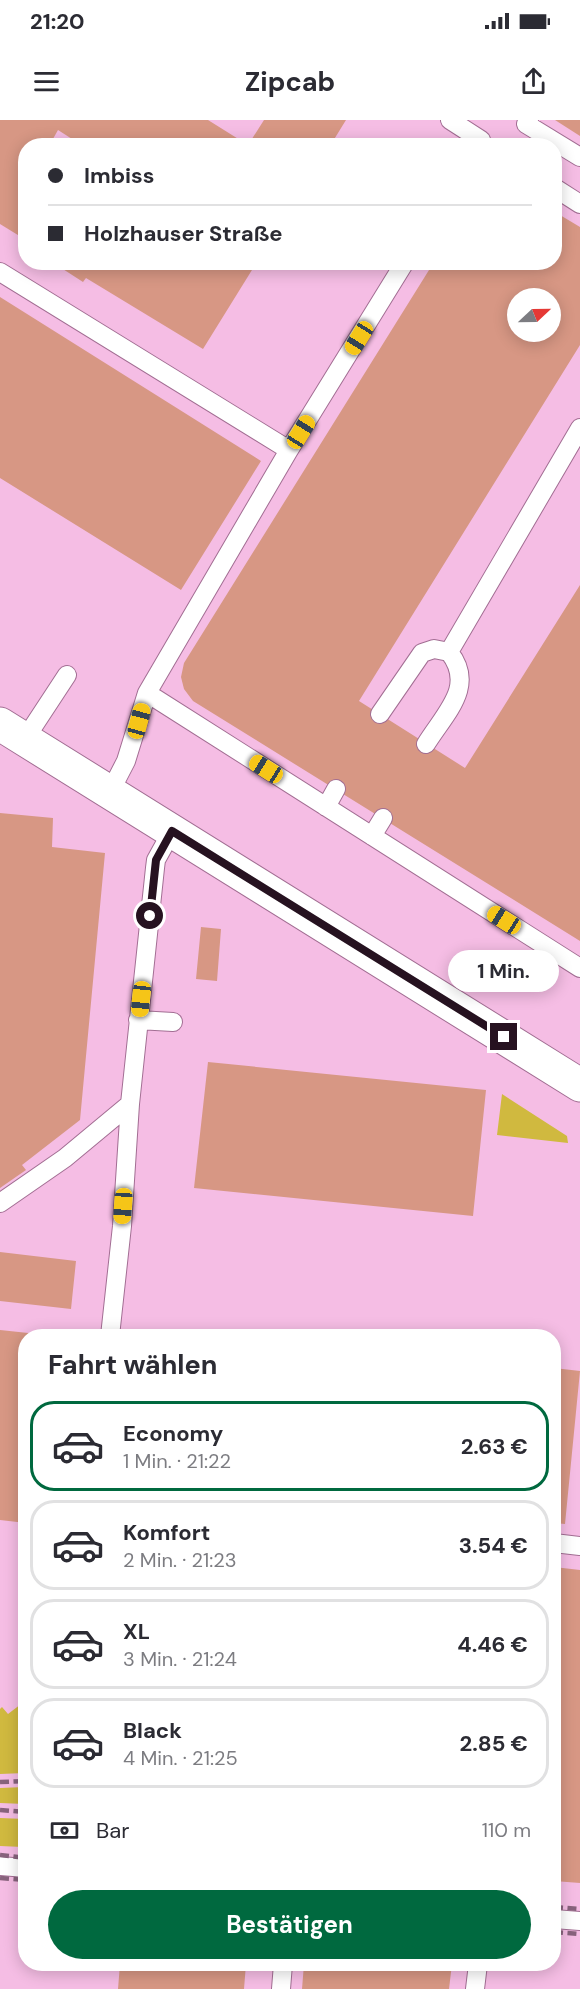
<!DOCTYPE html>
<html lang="de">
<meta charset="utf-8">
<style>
:root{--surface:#fff;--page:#f7f7f7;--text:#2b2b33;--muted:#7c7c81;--line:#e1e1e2;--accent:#00693f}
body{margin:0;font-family:"DM Sans",sans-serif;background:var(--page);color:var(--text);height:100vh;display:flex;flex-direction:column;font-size:22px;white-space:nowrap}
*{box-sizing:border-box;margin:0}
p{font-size:20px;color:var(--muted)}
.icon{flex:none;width:33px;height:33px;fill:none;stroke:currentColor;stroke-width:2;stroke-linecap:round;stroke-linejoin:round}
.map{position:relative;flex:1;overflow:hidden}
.side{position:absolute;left:18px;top:1209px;width:543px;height:642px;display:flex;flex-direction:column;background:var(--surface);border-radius:24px;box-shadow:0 3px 15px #0003}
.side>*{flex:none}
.guide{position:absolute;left:18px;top:18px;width:544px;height:132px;border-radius:24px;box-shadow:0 3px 15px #0003;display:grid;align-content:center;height:132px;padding:0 30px;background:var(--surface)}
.needle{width:39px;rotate:68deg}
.tools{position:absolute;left:507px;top:168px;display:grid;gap:12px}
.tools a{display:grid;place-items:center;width:54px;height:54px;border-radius:50%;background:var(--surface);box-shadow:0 3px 15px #0003;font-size:30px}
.end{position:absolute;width:27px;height:27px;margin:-14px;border:8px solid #261220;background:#fff;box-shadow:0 0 0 3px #fff}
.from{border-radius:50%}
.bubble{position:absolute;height:42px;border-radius:21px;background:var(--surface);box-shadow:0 3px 15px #0003;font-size:20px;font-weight:700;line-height:42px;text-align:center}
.car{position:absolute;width:18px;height:36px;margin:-18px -9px;border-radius:8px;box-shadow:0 0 4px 2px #0007;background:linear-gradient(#f5c518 24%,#345 0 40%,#f5c518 0 76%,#345 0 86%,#f5c518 0)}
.guide b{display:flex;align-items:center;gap:21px;height:57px;font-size:22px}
.guide b+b{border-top:2px solid var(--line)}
.guide i{width:15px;height:15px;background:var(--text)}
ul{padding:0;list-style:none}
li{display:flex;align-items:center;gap:18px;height:90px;margin:0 12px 9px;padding:0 18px;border:3px solid var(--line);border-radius:24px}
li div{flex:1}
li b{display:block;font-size:22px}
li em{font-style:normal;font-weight:700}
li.current{border-color:var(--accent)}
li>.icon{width:54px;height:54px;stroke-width:1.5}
h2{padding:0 30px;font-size:27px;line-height:72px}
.pay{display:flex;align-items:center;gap:15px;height:66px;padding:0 30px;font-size:22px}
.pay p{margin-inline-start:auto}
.primary-button{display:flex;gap:12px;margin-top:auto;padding:12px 30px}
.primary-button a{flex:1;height:69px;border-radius:36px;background:var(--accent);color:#fff;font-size:24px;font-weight:700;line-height:69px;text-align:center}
.status{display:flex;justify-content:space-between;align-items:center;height:42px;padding:0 30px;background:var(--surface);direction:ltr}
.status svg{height:16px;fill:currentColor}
header{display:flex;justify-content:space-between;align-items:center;height:78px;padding:0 30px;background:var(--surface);font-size:27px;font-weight:700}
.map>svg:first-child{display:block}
.green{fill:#d0b93f}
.building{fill:#d79784;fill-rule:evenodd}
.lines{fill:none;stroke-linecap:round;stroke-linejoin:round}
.service-casing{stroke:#a26e93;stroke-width:20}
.secondary-casing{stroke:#a26e93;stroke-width:35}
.service{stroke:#fff;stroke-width:18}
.secondary{stroke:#fff;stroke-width:33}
.rail{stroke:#88637d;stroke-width:4.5;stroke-dasharray:9 4.5;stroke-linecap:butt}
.route{stroke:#261220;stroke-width:8}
</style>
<div class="status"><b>21:20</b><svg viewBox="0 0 49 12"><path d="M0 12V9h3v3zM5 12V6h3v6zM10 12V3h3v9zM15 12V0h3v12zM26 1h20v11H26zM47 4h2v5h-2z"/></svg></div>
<header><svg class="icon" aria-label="menu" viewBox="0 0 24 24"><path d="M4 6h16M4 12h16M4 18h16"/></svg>Zipcab<svg class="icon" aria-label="share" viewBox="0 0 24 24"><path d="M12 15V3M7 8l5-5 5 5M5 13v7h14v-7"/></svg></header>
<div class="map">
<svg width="580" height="1869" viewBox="0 0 580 1869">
<rect width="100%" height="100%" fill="#f5bde4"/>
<path class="green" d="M502,974l65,42 1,7 -71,-8z
M25,1581v72l-25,1v-65l2,-2 6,7z
M25,1667v17l-25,-1v-15z
M0,1698l25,1 -2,28 -23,-1z"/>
<path class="building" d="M0,0h208l40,25 16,-25h82l-16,26h-247l-25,-16 -9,16h-23v94l-26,-16z
M555,0h25v16z
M555,92l25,15v118l-221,356 106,67 115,-183v356l-387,-240 -9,-12 -3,-12 3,-14 250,-401h121zM518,178h32v34h-32z
M52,142h205l-54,87 -117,-71 -3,4z
M0,177l261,164 -80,129 -181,-112z
M0,693l53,5 -1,29 53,6 -25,267 -58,45 4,5 -26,18z
M201,807l20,2 -4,52 -21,-2z
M208,942l278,28 -13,126 -279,-28z
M0,1132l76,9 -5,48 -71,-8z
M0,1210l47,5 -21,1v187l-26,-3z
M554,1248l26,3 -15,153 -11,-1z
M554,1447l26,3v313l-26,-2z
M120,1844h126l-2,25h-126z
M304,1844h148l-3,25h-147z"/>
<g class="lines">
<defs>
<path id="service" d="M450,0l31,20 -3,6
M529,0l-3,4 54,33
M555,68l25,16
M0,152l289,178
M449,532l131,-224
M147,573l433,275
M380,594l42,-61 12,-4 15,3c27,34 -3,60 -23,92
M25,619l42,-64
M110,672l16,-31 21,-68 142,-243 116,-188
M326,687l10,-18
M372,716l11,-18
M138,900l35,2
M0,1083l65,-45 65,-54
M110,1216l12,-110 8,-122 25,-236 1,-8 16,-29
M554,1423l26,3
M0,1746l26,2
M554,1799l26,2
M281,1869l2,-25
M475,1869l3,-25"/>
<path id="secondary" d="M0,604l580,361"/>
</defs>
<use href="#service" class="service-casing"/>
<use href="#secondary" class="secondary-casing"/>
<use href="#service" class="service"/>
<use href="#secondary" class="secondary"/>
<path class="rail" d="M0,1662l26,-1
M0,1690l26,2
M0,1735l26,3
M0,1758l26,2
M554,1787l26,2
M554,1812l26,2"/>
</g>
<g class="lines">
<path class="route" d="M150,796l6,-56 16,-29 332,206"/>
</g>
</svg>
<div class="tools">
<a><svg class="needle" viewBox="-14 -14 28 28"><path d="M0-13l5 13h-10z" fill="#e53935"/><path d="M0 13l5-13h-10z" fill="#7c7c81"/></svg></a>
</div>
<i class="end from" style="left:150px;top:796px"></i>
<i class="end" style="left:504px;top:917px"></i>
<div class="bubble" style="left:448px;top:830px;width:111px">1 Min.</div>
<i class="car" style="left:359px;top:218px;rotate:212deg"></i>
<i class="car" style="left:301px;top:312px;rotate:32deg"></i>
<i class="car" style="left:139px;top:601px;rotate:15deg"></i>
<i class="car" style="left:266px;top:649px;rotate:302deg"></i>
<i class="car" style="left:504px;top:800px;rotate:302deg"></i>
<i class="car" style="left:141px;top:879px;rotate:186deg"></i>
<i class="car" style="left:123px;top:1086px;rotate:184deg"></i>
<div class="guide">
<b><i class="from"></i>Imbiss</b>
<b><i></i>Holzhauser Straße</b>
</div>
<section class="side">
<h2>Fahrt wählen</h2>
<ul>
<li class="current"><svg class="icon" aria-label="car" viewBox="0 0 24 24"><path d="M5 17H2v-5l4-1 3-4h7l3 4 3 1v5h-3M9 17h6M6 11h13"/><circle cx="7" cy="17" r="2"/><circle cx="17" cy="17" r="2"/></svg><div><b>Economy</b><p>1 Min. · 21:22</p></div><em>2.63 €</em></li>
<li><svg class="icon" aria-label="car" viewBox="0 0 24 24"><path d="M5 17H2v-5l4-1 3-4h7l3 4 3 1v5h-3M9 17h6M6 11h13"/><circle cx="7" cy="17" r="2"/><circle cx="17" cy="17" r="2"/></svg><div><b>Komfort</b><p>2 Min. · 21:23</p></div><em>3.54 €</em></li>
<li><svg class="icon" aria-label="car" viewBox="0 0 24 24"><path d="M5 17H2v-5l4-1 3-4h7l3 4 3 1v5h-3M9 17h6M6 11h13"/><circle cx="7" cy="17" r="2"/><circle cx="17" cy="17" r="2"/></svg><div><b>XL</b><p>3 Min. · 21:24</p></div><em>4.46 €</em></li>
<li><svg class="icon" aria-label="car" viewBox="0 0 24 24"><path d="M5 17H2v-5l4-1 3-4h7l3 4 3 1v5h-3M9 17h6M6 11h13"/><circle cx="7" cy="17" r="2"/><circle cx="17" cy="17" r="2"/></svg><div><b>Black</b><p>4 Min. · 21:25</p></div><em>2.85 €</em></li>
</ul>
<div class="pay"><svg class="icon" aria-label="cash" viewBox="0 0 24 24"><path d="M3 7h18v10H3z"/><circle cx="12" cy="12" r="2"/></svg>Bar<p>110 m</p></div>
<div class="primary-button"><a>Bestätigen</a></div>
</section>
</div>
